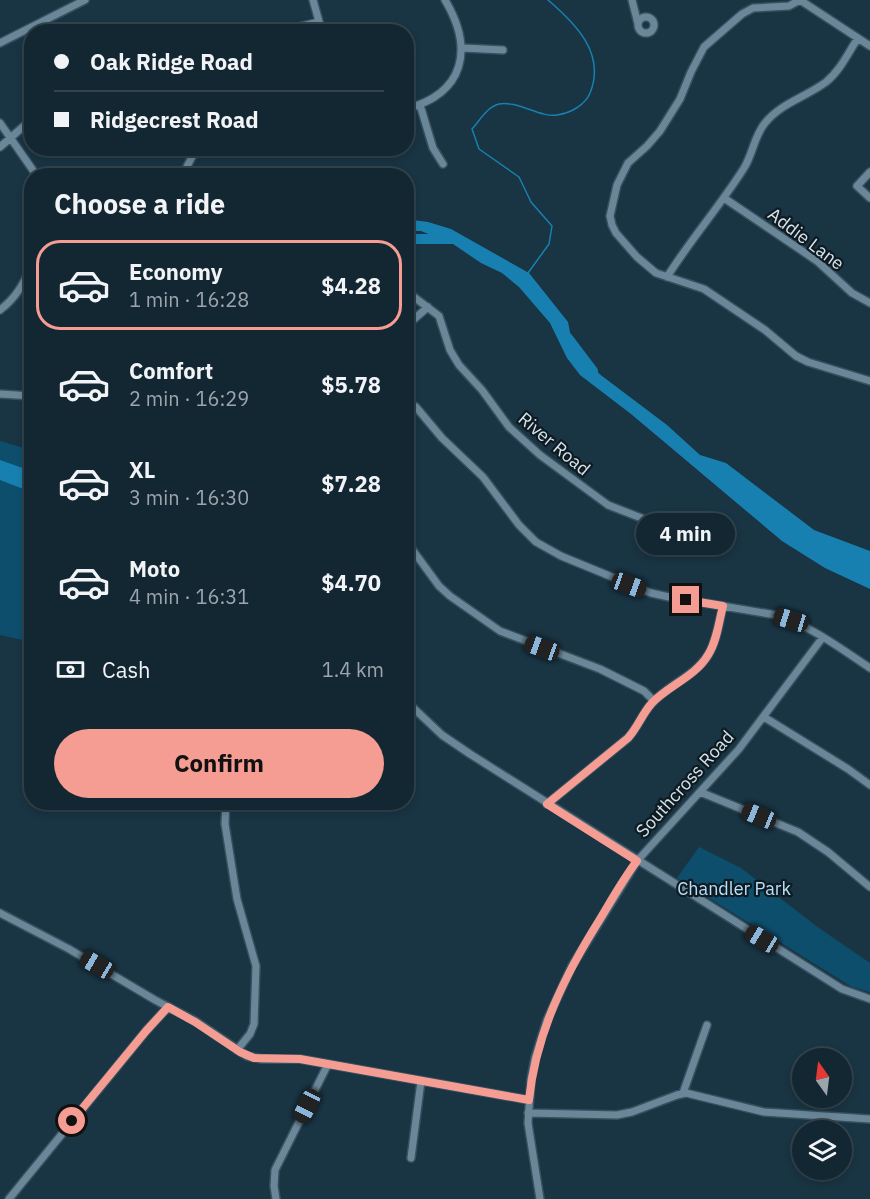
<!DOCTYPE html>
<meta charset="utf-8">
<style>
:root{--surface:#132732;--page:#1c2f3a;--text:#f1f3f6;--muted:#9da5ac;--line:#32444d;--accent:#f59c93}
body{margin:0;font-family:"IBM Plex Sans",sans-serif;background:var(--page);color:var(--text);height:100vh;display:flex;flex-direction:column;font-size:22px;white-space:nowrap}
*{box-sizing:border-box;margin:0}
p{font-size:20px;color:var(--muted)}
.icon{flex:none;width:33px;height:33px;fill:none;stroke:currentColor;stroke-width:2;stroke-linecap:round;stroke-linejoin:round}
.map{position:relative;flex:1;overflow:hidden}
.drawer{position:absolute;left:24px;top:168px;width:390px;height:642px;display:flex;flex-direction:column;background:var(--surface);border-radius:24px;box-shadow:0 3px 9px #0003,0 0 0 2px var(--line)}
.drawer>*{flex:none}
.guide{position:absolute;left:24px;top:24px;width:390px;height:132px;border-radius:24px;box-shadow:0 3px 9px #0003,0 0 0 2px var(--line);display:grid;align-content:center;height:132px;padding:0 30px;background:var(--surface)}
.needle{width:39px;rotate:346deg}
.buttons{position:absolute;left:792px;top:1048px;display:grid;gap:12px}
.buttons a{display:grid;place-items:center;width:60px;height:60px;border-radius:50%;background:var(--surface);box-shadow:0 3px 9px #0003,0 0 0 2px var(--line);font-size:30px}
.end{position:absolute;width:27px;height:27px;margin:-14px;border:8px solid #f59c93;background:#111;box-shadow:0 0 0 3px #111}
.from{border-radius:50%}
.bubble{position:absolute;height:42px;border-radius:21px;background:var(--surface);box-shadow:0 3px 9px #0003,0 0 0 2px var(--line);font-size:20px;font-weight:700;line-height:42px;text-align:center}
.car{position:absolute;width:18px;height:36px;margin:-18px -9px;border-radius:8px;box-shadow:0 0 4px 2px #0007;background:linear-gradient(#222 24%,#8ab4d8 0 40%,#222 0 76%,#8ab4d8 0 86%,#222 0)}
.guide b{display:flex;align-items:center;gap:21px;height:57px;font-size:22px}
.guide b+b{border-top:2px solid var(--line)}
.guide i{width:15px;height:15px;background:var(--text)}
ul{padding:0;list-style:none}
li{display:flex;align-items:center;gap:18px;height:90px;margin:0 12px 9px;padding:0 18px;border:3px solid transparent;border-radius:24px}
li div{flex:1}
li b{display:block;font-size:22px}
li em{font-style:normal;font-weight:700}
li.selected{border-color:var(--accent)}
li>.icon{width:54px;height:54px;stroke-width:1.5}
h2{padding:0 30px;font-size:27px;line-height:72px}
.pay{display:flex;align-items:center;gap:15px;height:66px;padding:0 30px;font-size:22px}
.pay p{margin-inline-start:auto}
.action{display:flex;gap:12px;margin-top:auto;padding:12px 30px}
.action a{flex:1;height:69px;border-radius:36px;background:var(--accent);color:#111;font-size:24px;font-weight:700;line-height:69px;text-align:center}
.map>svg:first-child{display:block}
.green{fill:#0e4e6d}
.water{fill:#1880b1}
.lines{fill:none;stroke-linecap:round;stroke-linejoin:round}
.stream{stroke:#1880b1;stroke-width:1.5}
.river{stroke:#1880b1;stroke-width:10}
.minor-casing{stroke:#384f5c;stroke-width:10}
.minor{stroke:#6a8799;stroke-width:7}
.route{stroke:#f59c93;stroke-width:8}
.labels{text-anchor:middle;stroke-width:4.5;stroke-linejoin:round;paint-order:stroke}
.street-label{font-size:18px;fill:#d4e4ee;stroke:#0f1a21}
.park-label{font-size:18px;fill:#b5e0fb;stroke:#0f1a21}
</style>
<div class="map">
<svg width="870" height="1199" viewBox="0 0 870 1199">
<rect width="100%" height="100%" fill="#193443"/>
<path class="green" d="M0,441l31,9v192l-31,-7z
M699,847l42,21 78,60 51,35v29l-18,-5 -175,-109z"/>
<path class="water" d="M413,220l15,2 23,7 78,44 39,49 3,15 8,19 23,20 65,49 33,30 26,8 88,67 56,21v38l-45,-21 -43,-27 -151,-127 -51,-39 -13,-17 -17,-35 -31,-36 -17,-14 -21,-10 -28,-19 -32,-13h-14v-10z
M0,460l31,11v21l-31,-12z"/>
<g class="lines">
<path class="stream" d="M528,273l21,-29 3,-18 -21,-24 -12,-25 -40,-28 -7,-20c8,-9 15,-22 27,-25 17,-4 42,14 58,11 14,-2 28,-10 33,-22 16,-39 -14,-69 -42,-93"/>
<path class="river" d="M406,239h51
M568,338l25,33"/>
<defs>
<path id="minor" d="M313,0l9,32
M632,0l6,24
M800,0l-11,6 -36,2 -11,6 -38,33 -13,25 -11,27 -20,32 -13,15 -19,17 -11,22 -7,31 2,9 4,8 21,24 19,16 48,16 61,41 31,26 12,6 62,19
M800,0l70,46
M638 25a8 8 0 1 1 16 0a8 8 0 1 1-16 0Z
M279,32l39,-10
M0,43l85,-43
M463,48l40,2
M420,105l13,43 10,16
M406,109c59,-16 68,-60 39,-109
M0,123l37,53
M0,147l32,-28
M870,172l-13,14 13,12
M182,176l12,-23 5,-5
M724,198l93,63 35,32 18,10
M667,277c24,-38 53,-71 77,-109 9,-14 10,-32 21,-45 16,-20 41,-26 61,-41 14,-11 22,-29 32,-44
M406,291l33,25 11,34 9,15 23,25 27,37 31,28 68,50 77,30 21,5
M0,310c17,-13 26,-28 32,-48
M406,326l22,-19
M0,394l32,2
M406,401l10,6 26,31 41,39 36,48 17,17 25,14 90,37 18,4 107,18c35,11 64,33 94,53
M406,541l33,45 11,10 50,35 100,38 44,22 10,10
M406,701l36,34 28,19 372,235 28,10
M764,717l84,52 22,16
M700,792l98,40 30,20 42,35
M226,802l-1,22 12,75 19,67 -2,58 -4,10 -13,16
M547,804l81,-66c10,-11 14,-24 24,-35 16,-18 43,-27 56,-48 9,-14 11,-34 15,-49
M0,913l69,36 86,51 40,21 52,35 15,3h38l229,41
M683,1093l24,-68
M528,1113l89,2 15,-3 45,-17 9,-2 78,19 106,7
M411,1158l10,-77
M9,1199l137,-168 22,-24
M276,1199l-2,-13 1,-16 53,-106
M540,1199l-12,-76 3,-44 4,-21 12,-38 25,-54 65,-105 102,-112 84,-112"/>
</defs>
<use href="#minor" class="minor-casing"/>
<use href="#minor" class="minor"/>
</g>
<g class="lines">
<path class="route" d="M72,1121l74,-90 22,-24 27,15 45,30 14,6 46,1 229,41c7,-67 36,-125 71,-181 12,-20 23,-40 37,-58l-90,-57 81,-66c10,-11 14,-24 24,-35 16,-17 44,-27 56,-48 9,-14 11,-34 15,-49l-37,-6"/>
</g>
<g class="labels">
<g class="street-label">
<text transform="translate(806 239) rotate(37)" y="6">Addie Lane</text>
<text transform="translate(554 444) rotate(40)" y="6">River Road</text>
<text transform="translate(685 784) rotate(-48)" y="6">Southcross Road</text>
</g>
<g class="park-label">
<text x="734" y="895">Chandler Park</text>
</g>
</g>
</svg>
<div class="buttons">
<a><svg class="needle" viewBox="-14 -14 28 28"><path d="M0-13l5 13h-10z" fill="#e53935"/><path d="M0 13l5-13h-10z" fill="#9da5ac"/></svg></a>
<a><svg class="icon" aria-label="layers" viewBox="0 0 24 24"><path d="M12 4l9 5-9 5-9-5zM3 14l9 5 9-5"/></svg></a>
</div>
<i class="end from" style="left:72px;top:1121px"></i>
<i class="end" style="left:686px;top:600px"></i>
<div class="bubble" style="left:636px;top:513px;width:99px">4 min</div>
<i class="car" style="left:629px;top:585px;rotate:110deg"></i>
<i class="car" style="left:791px;top:620px;rotate:287deg"></i>
<i class="car" style="left:542px;top:648px;rotate:290deg"></i>
<i class="car" style="left:759px;top:816px;rotate:292deg"></i>
<i class="car" style="left:762px;top:939px;rotate:301deg"></i>
<i class="car" style="left:97px;top:965px;rotate:300deg"></i>
<i class="car" style="left:307px;top:1106px;rotate:207deg"></i>
<div class="guide">
<b><i class="from"></i>Oak Ridge Road</b>
<b><i></i>Ridgecrest Road</b>
</div>
<section class="drawer">
<h2>Choose a ride</h2>
<ul>
<li class="selected"><svg class="icon" aria-label="car" viewBox="0 0 24 24"><path d="M5 17H2v-5l4-1 3-4h7l3 4 3 1v5h-3M9 17h6M6 11h13"/><circle cx="7" cy="17" r="2"/><circle cx="17" cy="17" r="2"/></svg><div><b>Economy</b><p>1 min · 16:28</p></div><em>$4.28</em></li>
<li><svg class="icon" aria-label="car" viewBox="0 0 24 24"><path d="M5 17H2v-5l4-1 3-4h7l3 4 3 1v5h-3M9 17h6M6 11h13"/><circle cx="7" cy="17" r="2"/><circle cx="17" cy="17" r="2"/></svg><div><b>Comfort</b><p>2 min · 16:29</p></div><em>$5.78</em></li>
<li><svg class="icon" aria-label="car" viewBox="0 0 24 24"><path d="M5 17H2v-5l4-1 3-4h7l3 4 3 1v5h-3M9 17h6M6 11h13"/><circle cx="7" cy="17" r="2"/><circle cx="17" cy="17" r="2"/></svg><div><b>XL</b><p>3 min · 16:30</p></div><em>$7.28</em></li>
<li><svg class="icon" aria-label="car" viewBox="0 0 24 24"><path d="M5 17H2v-5l4-1 3-4h7l3 4 3 1v5h-3M9 17h6M6 11h13"/><circle cx="7" cy="17" r="2"/><circle cx="17" cy="17" r="2"/></svg><div><b>Moto</b><p>4 min · 16:31</p></div><em>$4.70</em></li>
</ul>
<div class="pay"><svg class="icon" aria-label="cash" viewBox="0 0 24 24"><path d="M3 7h18v10H3z"/><circle cx="12" cy="12" r="2"/></svg>Cash<p>1.4 km</p></div>
<div class="action"><a>Confirm</a></div>
</section>
</div>
